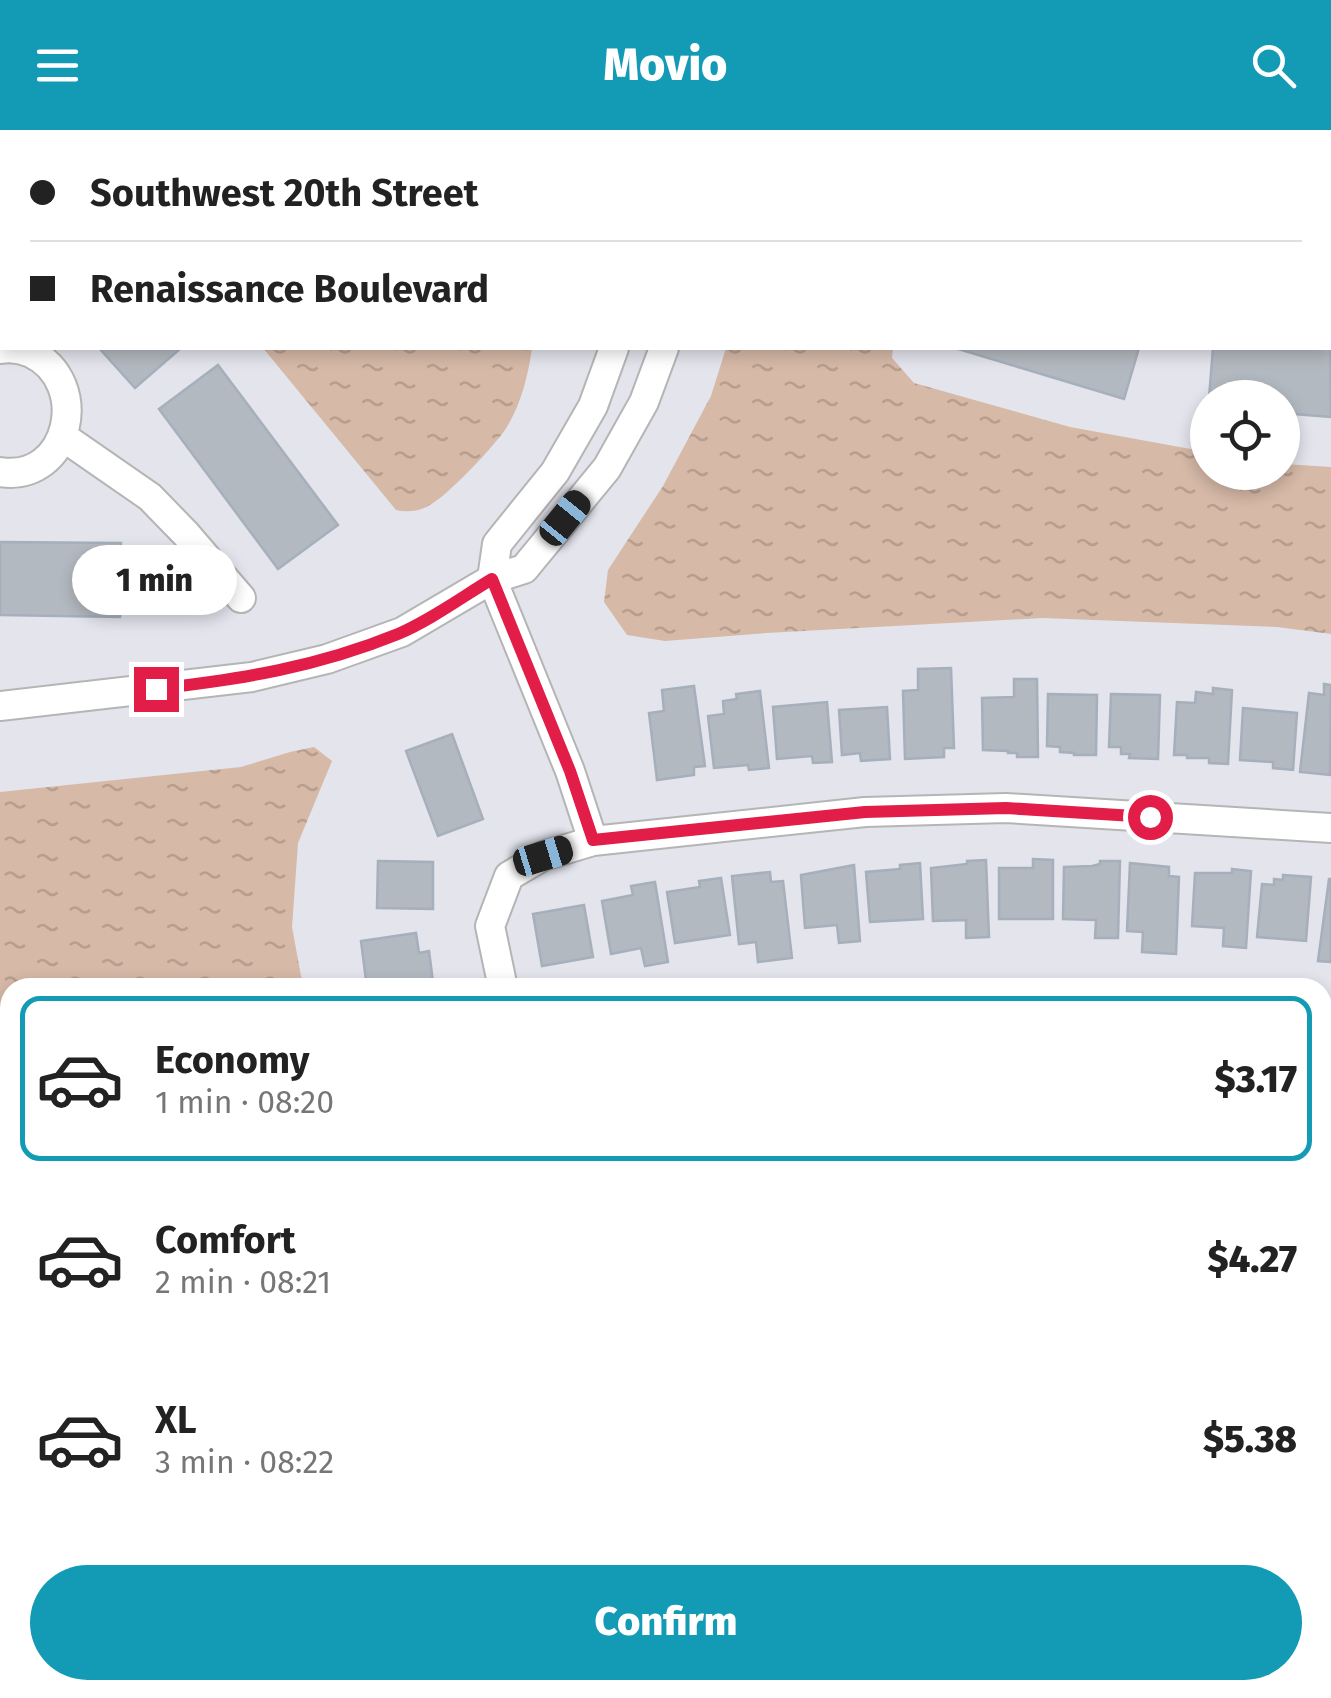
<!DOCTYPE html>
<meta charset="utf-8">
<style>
:root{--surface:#fff;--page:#f6f6f6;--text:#222;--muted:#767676;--line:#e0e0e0;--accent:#139bb5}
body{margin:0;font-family:"Fira Sans",sans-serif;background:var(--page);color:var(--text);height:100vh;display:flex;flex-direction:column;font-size:38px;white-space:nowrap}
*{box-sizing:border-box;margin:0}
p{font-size:32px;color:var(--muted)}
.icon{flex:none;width:55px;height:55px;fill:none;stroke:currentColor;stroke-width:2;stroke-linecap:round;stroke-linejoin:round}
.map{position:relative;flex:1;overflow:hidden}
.sheet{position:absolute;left:0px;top:848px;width:1332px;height:722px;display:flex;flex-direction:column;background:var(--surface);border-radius:30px 30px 0 0;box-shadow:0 5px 15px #0003}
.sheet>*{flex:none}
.banner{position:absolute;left:0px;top:0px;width:1332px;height:220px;box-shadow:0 5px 15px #0003;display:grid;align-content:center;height:220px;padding:0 30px;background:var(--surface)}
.buttons{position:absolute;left:1190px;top:250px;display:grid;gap:20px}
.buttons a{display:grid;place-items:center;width:110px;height:110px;border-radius:50%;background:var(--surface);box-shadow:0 5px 15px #0003;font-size:50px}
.end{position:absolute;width:45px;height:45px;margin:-22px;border:12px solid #e11d48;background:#fff;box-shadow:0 0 0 5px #fff}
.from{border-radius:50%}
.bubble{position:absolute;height:70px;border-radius:35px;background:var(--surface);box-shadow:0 5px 15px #0003;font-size:32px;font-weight:800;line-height:70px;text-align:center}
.car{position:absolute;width:30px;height:60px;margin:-30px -15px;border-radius:12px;box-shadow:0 0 8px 2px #0007;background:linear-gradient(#222 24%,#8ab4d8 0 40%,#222 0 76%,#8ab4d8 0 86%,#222 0)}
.banner b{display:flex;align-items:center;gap:35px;height:95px;font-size:38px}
.banner b+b{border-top:2px solid var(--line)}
.banner i{width:25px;height:25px;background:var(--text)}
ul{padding:18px 0 0;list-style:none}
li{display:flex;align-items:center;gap:30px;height:165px;margin:0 20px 15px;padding:0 10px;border:5px solid transparent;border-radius:20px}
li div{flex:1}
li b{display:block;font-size:38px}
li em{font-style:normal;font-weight:800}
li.on{border-color:var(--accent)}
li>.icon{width:90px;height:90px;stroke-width:1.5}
.primary-button{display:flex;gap:20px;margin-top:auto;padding:20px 30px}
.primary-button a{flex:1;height:115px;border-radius:60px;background:var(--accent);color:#fff;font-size:40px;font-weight:800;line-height:115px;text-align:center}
header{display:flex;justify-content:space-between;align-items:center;height:130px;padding:0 30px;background:var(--accent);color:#fff;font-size:45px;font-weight:800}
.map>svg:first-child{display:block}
.commercial{fill:#d3e7ec}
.water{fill:url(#water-ripples)}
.building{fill:#b3b9c0;stroke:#a6afbc;stroke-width:2.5}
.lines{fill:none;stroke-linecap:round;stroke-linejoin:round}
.minor-casing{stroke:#b5b5b5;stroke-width:32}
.tertiary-casing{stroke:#b5b5b5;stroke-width:40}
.minor{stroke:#fff;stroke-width:28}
.tertiary{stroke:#fff;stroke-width:35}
.route{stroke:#e11d48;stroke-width:12}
</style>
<header><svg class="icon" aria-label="menu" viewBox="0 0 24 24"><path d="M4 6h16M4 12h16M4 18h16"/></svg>Movio<svg class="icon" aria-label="search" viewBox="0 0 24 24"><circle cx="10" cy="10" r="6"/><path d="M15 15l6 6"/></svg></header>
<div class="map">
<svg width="1331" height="1568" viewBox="0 0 1331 1568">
<defs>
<pattern id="water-ripples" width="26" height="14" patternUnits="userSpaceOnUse" patternTransform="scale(2.5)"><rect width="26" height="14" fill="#d6b9a7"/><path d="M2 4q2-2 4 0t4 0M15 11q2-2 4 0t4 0" fill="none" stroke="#b79e8f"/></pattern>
</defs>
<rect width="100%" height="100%" fill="#e3e4ec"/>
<path class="commercial" d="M1322,1352l9,1v215h-1153l16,-8h1128z"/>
<path class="water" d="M263,218h269c-4,28 -11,57 -27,82 -12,17 -54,62 -72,73 -11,8 -24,10 -37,7z
M726,218h167l-1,10 22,25 156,44 137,25 1,20h74l1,-8 48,3v167l-54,-7 -235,-9 -276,15 -101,8 -38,-6 -23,-33 4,-32 55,-84 48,-90z
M314,617l18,14 -34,82 -6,84 11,60 -293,1v593l-10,5v-794l241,-25 49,-15z
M521,1560h710l-9,8h-695z"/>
<path class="building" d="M365,0h50v2h-50z
M1105,0h81l-1,2h-80z
M1330,211l1,76 -49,-4v-15h-73l4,-50h117z
M99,218h82l-46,40z
M955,218h184l-15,51z
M218,235l120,160 -60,44 -119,-160z
M0,412l121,1 -1,74 -120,-2z
M951,538l3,80h-10v9l-39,2 -2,-68 15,-1v-21z
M1014,549h23l1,78h-21v-4h-9v-2l-25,-1 -1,-52 32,-1z
M1324,554l7,1 -1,90 -30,-3 9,-79 15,2z
M694,556l11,80 -11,1v8l-37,5 -8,-67 15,-2 -2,-21z
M1213,558l19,2 -4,74 -19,-1v-5h-22v-3h-13l3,-53 18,1 1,-11 17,2z
M760,561l9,77 -20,2 -1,-5 -34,3 -6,-52 16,-2 -1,-13 14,-2 -1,-5z
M1048,564l49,1 -1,60h-22v-2l-14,-1v-5l-13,-1z
M1111,564l49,1 -2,64 -29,-1 1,-4h-9v-7h-12z
M827,572l5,60 -19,1 -1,-7 -35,3 -4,-52z
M887,577l3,52 -29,2 -1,-8 -18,2 -3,-45z
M1243,578l54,5 -4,57 -20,-2v-6l-33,-2z
M452,604l31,85 -45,17 -32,-85z
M1033,729l20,1v59h-54v-51h34z
M986,730l3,77 -23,1v-18l-33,1 -2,-53 36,-4v-3z
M378,731l55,1v47l-56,-1z
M1100,731h20l-2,77h-23l1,-18 -33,-1 1,-52 28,-1 8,-2z
M920,733l3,56 -53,3 -4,-50 34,-3v-4z
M1130,733l39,4v9l10,1 -3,77 -34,-2 1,-20 -16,-1z
M854,735l6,76 -21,2 -2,-18 -32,3 -4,-53z
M1232,739l19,2 -5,77 -23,-2 1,-18 -32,-2 3,-53h37z
M770,742l1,10 12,-1 9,77 -34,4 -2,-20 -17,2 -7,-68z
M1283,745l28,2 -5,64 -49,-4 5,-53 12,1v-6l9,1z
M721,748l9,57 -55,8 -8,-51 33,-5 -1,-6z
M1329,749h2v83l-13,-1z
M655,752l13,80 -23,4 -4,-18 -30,6 -9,-53 31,-6 -2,-9z
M584,775l9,52 -51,9 -9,-52z
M416,803l3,20 10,-2 4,31 -37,6h-29l-6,-47z
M1322,916l9,1v64l-9,-1z"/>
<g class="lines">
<defs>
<path id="minor" d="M641,0v2
M690,0v2
M816,0l15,2
M1057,2l1,-2
M1330,164h1
M0,219c11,-2 20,-1 31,4 61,29 39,130 -31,119
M62,306l88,61 36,37 55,64
M492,449l78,192 23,70
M492,449l5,-35 58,-72 38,-66 21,-58
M0,576l252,-29 75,-18 75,-27 90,-53 32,-10 83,-101 37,-66 20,-54
M503,858l-13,-62 19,-50 34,-20 50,-15 272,-29 141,-4 325,20
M1322,1035l9,1
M1322,1459l9,-55
M439,1560l3,8
M1305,1568l2,-8"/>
<path id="tertiary" d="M1322,1279l9,1
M77,1568l13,-8"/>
</defs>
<use href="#minor" class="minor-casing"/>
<use href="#tertiary" class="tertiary-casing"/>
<use href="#minor" class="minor"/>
<use href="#tertiary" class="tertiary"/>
</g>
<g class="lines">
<path class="route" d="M156,559c86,-10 161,-22 242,-55 33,-14 64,-37 94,-55l78,192 23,69 272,-28 141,-4 144,9"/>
</g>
</svg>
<div class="buttons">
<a><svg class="icon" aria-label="locate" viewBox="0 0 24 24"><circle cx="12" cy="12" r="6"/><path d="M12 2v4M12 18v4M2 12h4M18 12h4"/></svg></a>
</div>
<i class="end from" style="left:1150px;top:687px"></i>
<i class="end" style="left:156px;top:559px"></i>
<div class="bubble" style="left:72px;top:415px;width:165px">1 min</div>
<i class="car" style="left:565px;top:388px;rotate:39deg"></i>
<i class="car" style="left:543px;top:726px;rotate:73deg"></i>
<div class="banner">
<b><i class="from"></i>Southwest 20th Street</b>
<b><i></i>Renaissance Boulevard</b>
</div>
<section class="sheet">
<ul>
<li class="on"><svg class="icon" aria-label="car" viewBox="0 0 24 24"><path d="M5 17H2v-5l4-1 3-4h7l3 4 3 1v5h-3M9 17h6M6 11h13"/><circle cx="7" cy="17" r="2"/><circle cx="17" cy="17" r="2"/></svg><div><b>Economy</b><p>1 min · 08:20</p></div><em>$3.17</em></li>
<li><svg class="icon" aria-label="car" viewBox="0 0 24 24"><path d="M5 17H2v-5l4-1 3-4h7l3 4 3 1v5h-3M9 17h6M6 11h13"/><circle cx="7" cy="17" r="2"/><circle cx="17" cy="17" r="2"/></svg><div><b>Comfort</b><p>2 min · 08:21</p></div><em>$4.27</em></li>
<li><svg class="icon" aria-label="car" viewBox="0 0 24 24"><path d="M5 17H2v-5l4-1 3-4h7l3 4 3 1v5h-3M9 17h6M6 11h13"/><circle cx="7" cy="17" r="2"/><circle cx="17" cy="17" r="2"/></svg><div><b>XL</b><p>3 min · 08:22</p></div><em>$5.38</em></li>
</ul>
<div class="primary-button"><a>Confirm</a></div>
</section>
</div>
